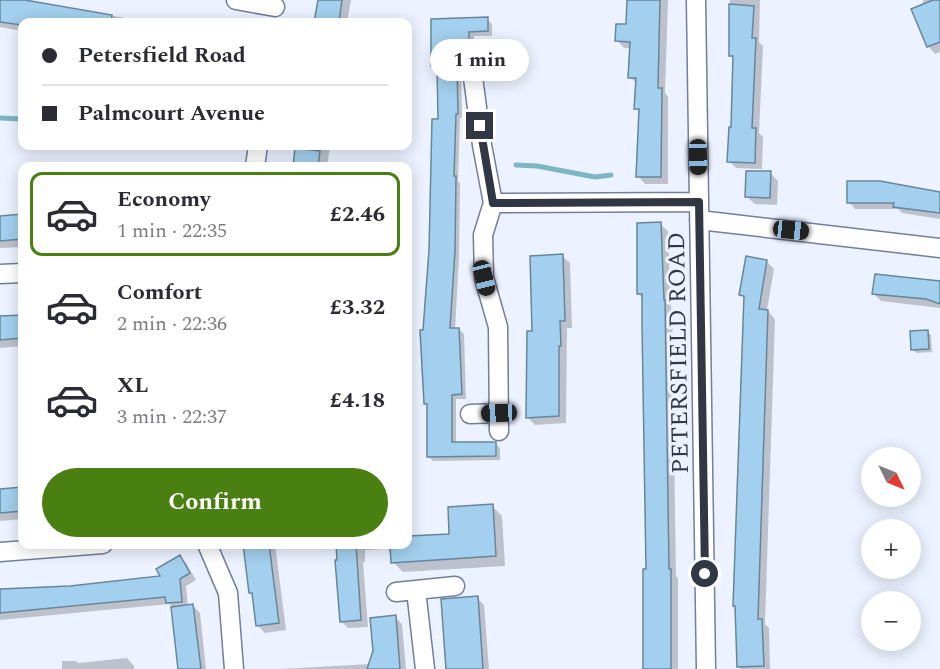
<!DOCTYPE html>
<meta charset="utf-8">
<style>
:root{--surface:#fff;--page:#f2f2f3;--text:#2b2b33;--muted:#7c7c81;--line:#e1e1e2;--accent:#4a7f12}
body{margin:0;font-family:Spectral,serif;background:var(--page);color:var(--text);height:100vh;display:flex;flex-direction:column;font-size:22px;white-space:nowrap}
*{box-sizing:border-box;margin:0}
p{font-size:20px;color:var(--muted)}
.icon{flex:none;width:33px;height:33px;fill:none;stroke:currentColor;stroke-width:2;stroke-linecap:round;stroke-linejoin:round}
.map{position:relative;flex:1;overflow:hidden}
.drawer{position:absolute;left:18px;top:162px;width:394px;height:387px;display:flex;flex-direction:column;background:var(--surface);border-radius:12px;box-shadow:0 3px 15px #0003}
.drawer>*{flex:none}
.top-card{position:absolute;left:18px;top:18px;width:394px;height:132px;border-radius:12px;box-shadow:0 3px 15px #0003;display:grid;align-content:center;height:132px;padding:0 24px;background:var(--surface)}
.needle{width:39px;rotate:133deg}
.fabs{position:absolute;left:861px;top:447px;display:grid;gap:12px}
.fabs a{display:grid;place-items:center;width:60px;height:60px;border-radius:50%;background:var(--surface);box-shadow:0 3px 15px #0003;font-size:30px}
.end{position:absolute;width:27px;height:27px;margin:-14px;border:8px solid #313844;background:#fff;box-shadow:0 0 0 3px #fff}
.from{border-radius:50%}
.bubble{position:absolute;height:42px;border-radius:21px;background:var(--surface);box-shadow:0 3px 15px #0003;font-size:20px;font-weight:700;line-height:42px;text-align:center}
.car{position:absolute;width:18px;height:36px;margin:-18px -9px;border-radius:8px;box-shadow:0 0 4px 2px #0007;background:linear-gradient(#222 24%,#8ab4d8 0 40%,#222 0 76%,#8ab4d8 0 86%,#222 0)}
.top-card b{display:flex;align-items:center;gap:21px;height:57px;font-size:22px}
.top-card b+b{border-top:2px solid var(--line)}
.top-card i{width:15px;height:15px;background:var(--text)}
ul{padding:10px 0 0;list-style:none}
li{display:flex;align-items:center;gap:18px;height:84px;margin:0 12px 9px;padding:0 12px;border:3px solid transparent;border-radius:12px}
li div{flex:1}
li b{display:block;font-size:22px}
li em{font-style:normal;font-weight:700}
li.on{border-color:var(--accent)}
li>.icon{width:54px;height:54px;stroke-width:1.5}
.button{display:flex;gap:12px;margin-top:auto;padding:12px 24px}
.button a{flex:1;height:69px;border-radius:36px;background:var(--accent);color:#fff;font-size:24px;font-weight:700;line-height:69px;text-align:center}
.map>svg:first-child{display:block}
.shadow{fill:#0003}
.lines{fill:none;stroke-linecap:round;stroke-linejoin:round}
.stream{stroke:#7bb6c2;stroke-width:5}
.building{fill:#a3d0ee;stroke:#67869a;stroke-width:1.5}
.minor-casing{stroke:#717f9b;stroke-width:21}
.minor{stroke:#fff;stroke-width:18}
.route{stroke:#313844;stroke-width:8}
.labels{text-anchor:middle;stroke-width:6;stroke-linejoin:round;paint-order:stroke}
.street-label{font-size:24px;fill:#313844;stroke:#ecf2ff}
</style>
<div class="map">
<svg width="940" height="669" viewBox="0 0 940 669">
<rect width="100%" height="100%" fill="#ecf2ff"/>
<path class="shadow" d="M0,0h15l135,22h-128v9l-22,-4z
M319,0h32l-4,22h-32z
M628,0h40l-3,93 3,4v87h-23l-7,-8 3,-63 -5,-5 1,-24 -7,-7 1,-29h-7l-7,-8 11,-14z
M730,0h30l-1,42 4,4 -4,87 4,4 -1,32 -26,-1 -7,-7 3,-33 2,-69 -4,-4z
M923,0h17v52l-5,2 -7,-8z
M487,19l5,5v12h-18l-1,29 -6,6h-6l1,47h-2l-2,63 2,2 -1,74 -4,73 4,-1 5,5 2,65h-10v44h39l5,5v12l-67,1 -5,-5 1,-50 -3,-2 -1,-73 15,-210 -1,-50 -7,-5 1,-46z
M184,146h21v3z
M297,146h33l-3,20h-33z
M770,173l8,8 -1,24 -22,-1 -8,-7z
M940,193v26l-38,-6 -4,-4h-43l-6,-7z
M22,216v31l-22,1v-31z
M660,224l8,7 3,77 1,1 4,267 2,2v91h-33l2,-99 -4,-271 -4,-5z
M562,256l8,7 2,65h-5l-1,95 -31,2 -8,-8 7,-85z
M766,261l8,8 -7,41 8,9 -10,305 4,4 1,41h-29l-3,-3 7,-367 -4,-4z
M940,282v26l-59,-7 -7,-7z
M22,316v30l-22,2v-30z
M927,332l4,3 1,17 -16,1 -3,-3z
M22,488v31l-22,2v-31z
M492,506l10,10 3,50 -102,6 -10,-10v-5l-4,-4 -1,-9h20v-6l43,-3z
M244,544h31l11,86 -21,3 -8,-8 -3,-29 -4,-3z
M337,544h45l1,5 -18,1v12h-2l5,65 -20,1 -7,-7z
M179,556l7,7 10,17 -10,6 2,21 5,-1 7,7 6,56h-27l-6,-62 -4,-3 -169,16v-30h32l130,-13z
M477,598l7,7 5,64h-41z
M395,617l7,7 4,45h-126l91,-5z
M127,658l7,8v3h-72v-8h14l2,2z"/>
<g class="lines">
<path class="stream" d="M0,118l22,1
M516,165l21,1 58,11 16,-2"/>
</g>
<path class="building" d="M0,0h25l87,15 -1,7h-89v3l-22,-3z
M318,0h24l-3,22h-25z
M627,0h33l-2,88h4l-1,89h-25l3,-68h-5l2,-31h-8l2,-36 -15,-1 1,-17h10z
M933,0h7v42l-13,5 -16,-38z
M729,4l25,2 -2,32h4l-4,90h4l-1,35 -28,-1 2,-35h2l2,-71h-4z
M488,17v14l-19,1v28l-8,7h-4l1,47h-2l-2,62h2l-1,75 -5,77h9l3,66 -10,1v47h44v14l-69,1v-53h-3l-4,-74h3l6,-80 3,-131h6l-1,-53h-6v-47z
M295,148l25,3 -2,15h-25z
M746,171h25l-1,27 -25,-1z
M847,181h33l60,11v21l-47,-6 1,-4h-47z
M22,214v25l-22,2v-25z
M661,222l3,78h1l4,269h2v100h-28v-100h3l-4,-244v-31h-5v-71z
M563,254l2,67h-5l1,25h-2v70l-33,2 1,-87h5l-2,-75z
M746,256l21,4 -8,49 9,1 -10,309h4l2,47 -27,1 -2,-61h-2l11,-310 -5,-1z
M875,274l65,7v23l-14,-5 -54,-5z
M22,315v23l-22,2v-24z
M928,330l1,19 -18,1 -1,-19z
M22,487v24l-22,2v-24z
M493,504l3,52 -105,7 -1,-19h18v-8l41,-2 -1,-27z
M243,544h26l10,79 -23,3 -4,-33h-3z
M336,544h20l5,76 -21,2 -5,-62h2z
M180,555l10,18 -10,6 2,23 -16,1 -1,-6 -165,16v-24l70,-3 90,-10 -4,-7z
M478,596l5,73h-37l-5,-70z
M193,604l8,65h-23l-7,-62z
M396,615l4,54h-33l6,-18 -3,-33z"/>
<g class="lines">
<defs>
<path id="minor" d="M236,0l39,7
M696,0l10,669
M472,70l10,75 11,58 -10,32 1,43 14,49 1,104
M255,166l3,-20
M493,203l206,-1
M699,220l241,28
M0,274l22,-1
M470,414l29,-1
M207,544l21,49 6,76
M0,552l103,-8
M396,592l20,-2
M425,669l-9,-79 39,-4"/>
</defs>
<use href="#minor" class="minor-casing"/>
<use href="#minor" class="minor"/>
</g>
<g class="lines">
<path class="route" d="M480,126l13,77 206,-1 6,372"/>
</g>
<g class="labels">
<g class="street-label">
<text transform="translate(678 353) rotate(-91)" y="8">PETERSFIELD ROAD</text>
</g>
</g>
</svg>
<div class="fabs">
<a><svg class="needle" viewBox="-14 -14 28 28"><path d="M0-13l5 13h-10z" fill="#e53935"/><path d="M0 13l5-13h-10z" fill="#7c7c81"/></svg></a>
<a>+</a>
<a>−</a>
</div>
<i class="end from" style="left:705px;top:574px"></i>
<i class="end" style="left:480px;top:126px"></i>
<div class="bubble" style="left:430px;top:39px;width:99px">1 min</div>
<i class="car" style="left:698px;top:157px;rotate:179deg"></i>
<i class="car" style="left:791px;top:230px;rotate:96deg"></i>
<i class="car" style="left:484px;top:278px;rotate:166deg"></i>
<i class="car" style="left:499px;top:413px;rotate:268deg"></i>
<div class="top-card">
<b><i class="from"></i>Petersfield Road</b>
<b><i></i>Palmcourt Avenue</b>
</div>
<section class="drawer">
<ul>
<li class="on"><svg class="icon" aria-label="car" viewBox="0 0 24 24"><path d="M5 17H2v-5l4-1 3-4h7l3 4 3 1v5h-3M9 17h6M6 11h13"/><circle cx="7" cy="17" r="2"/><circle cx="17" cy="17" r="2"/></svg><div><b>Economy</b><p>1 min · 22:35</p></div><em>£2.46</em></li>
<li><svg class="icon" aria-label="car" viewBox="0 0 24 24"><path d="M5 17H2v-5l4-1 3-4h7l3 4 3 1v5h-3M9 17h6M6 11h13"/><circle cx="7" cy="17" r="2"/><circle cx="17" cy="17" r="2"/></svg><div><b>Comfort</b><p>2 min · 22:36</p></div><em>£3.32</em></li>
<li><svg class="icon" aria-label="car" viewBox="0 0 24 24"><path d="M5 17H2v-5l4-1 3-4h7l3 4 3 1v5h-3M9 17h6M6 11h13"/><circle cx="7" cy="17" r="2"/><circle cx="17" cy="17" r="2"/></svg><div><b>XL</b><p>3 min · 22:37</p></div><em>£4.18</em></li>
</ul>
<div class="button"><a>Confirm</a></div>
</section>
</div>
